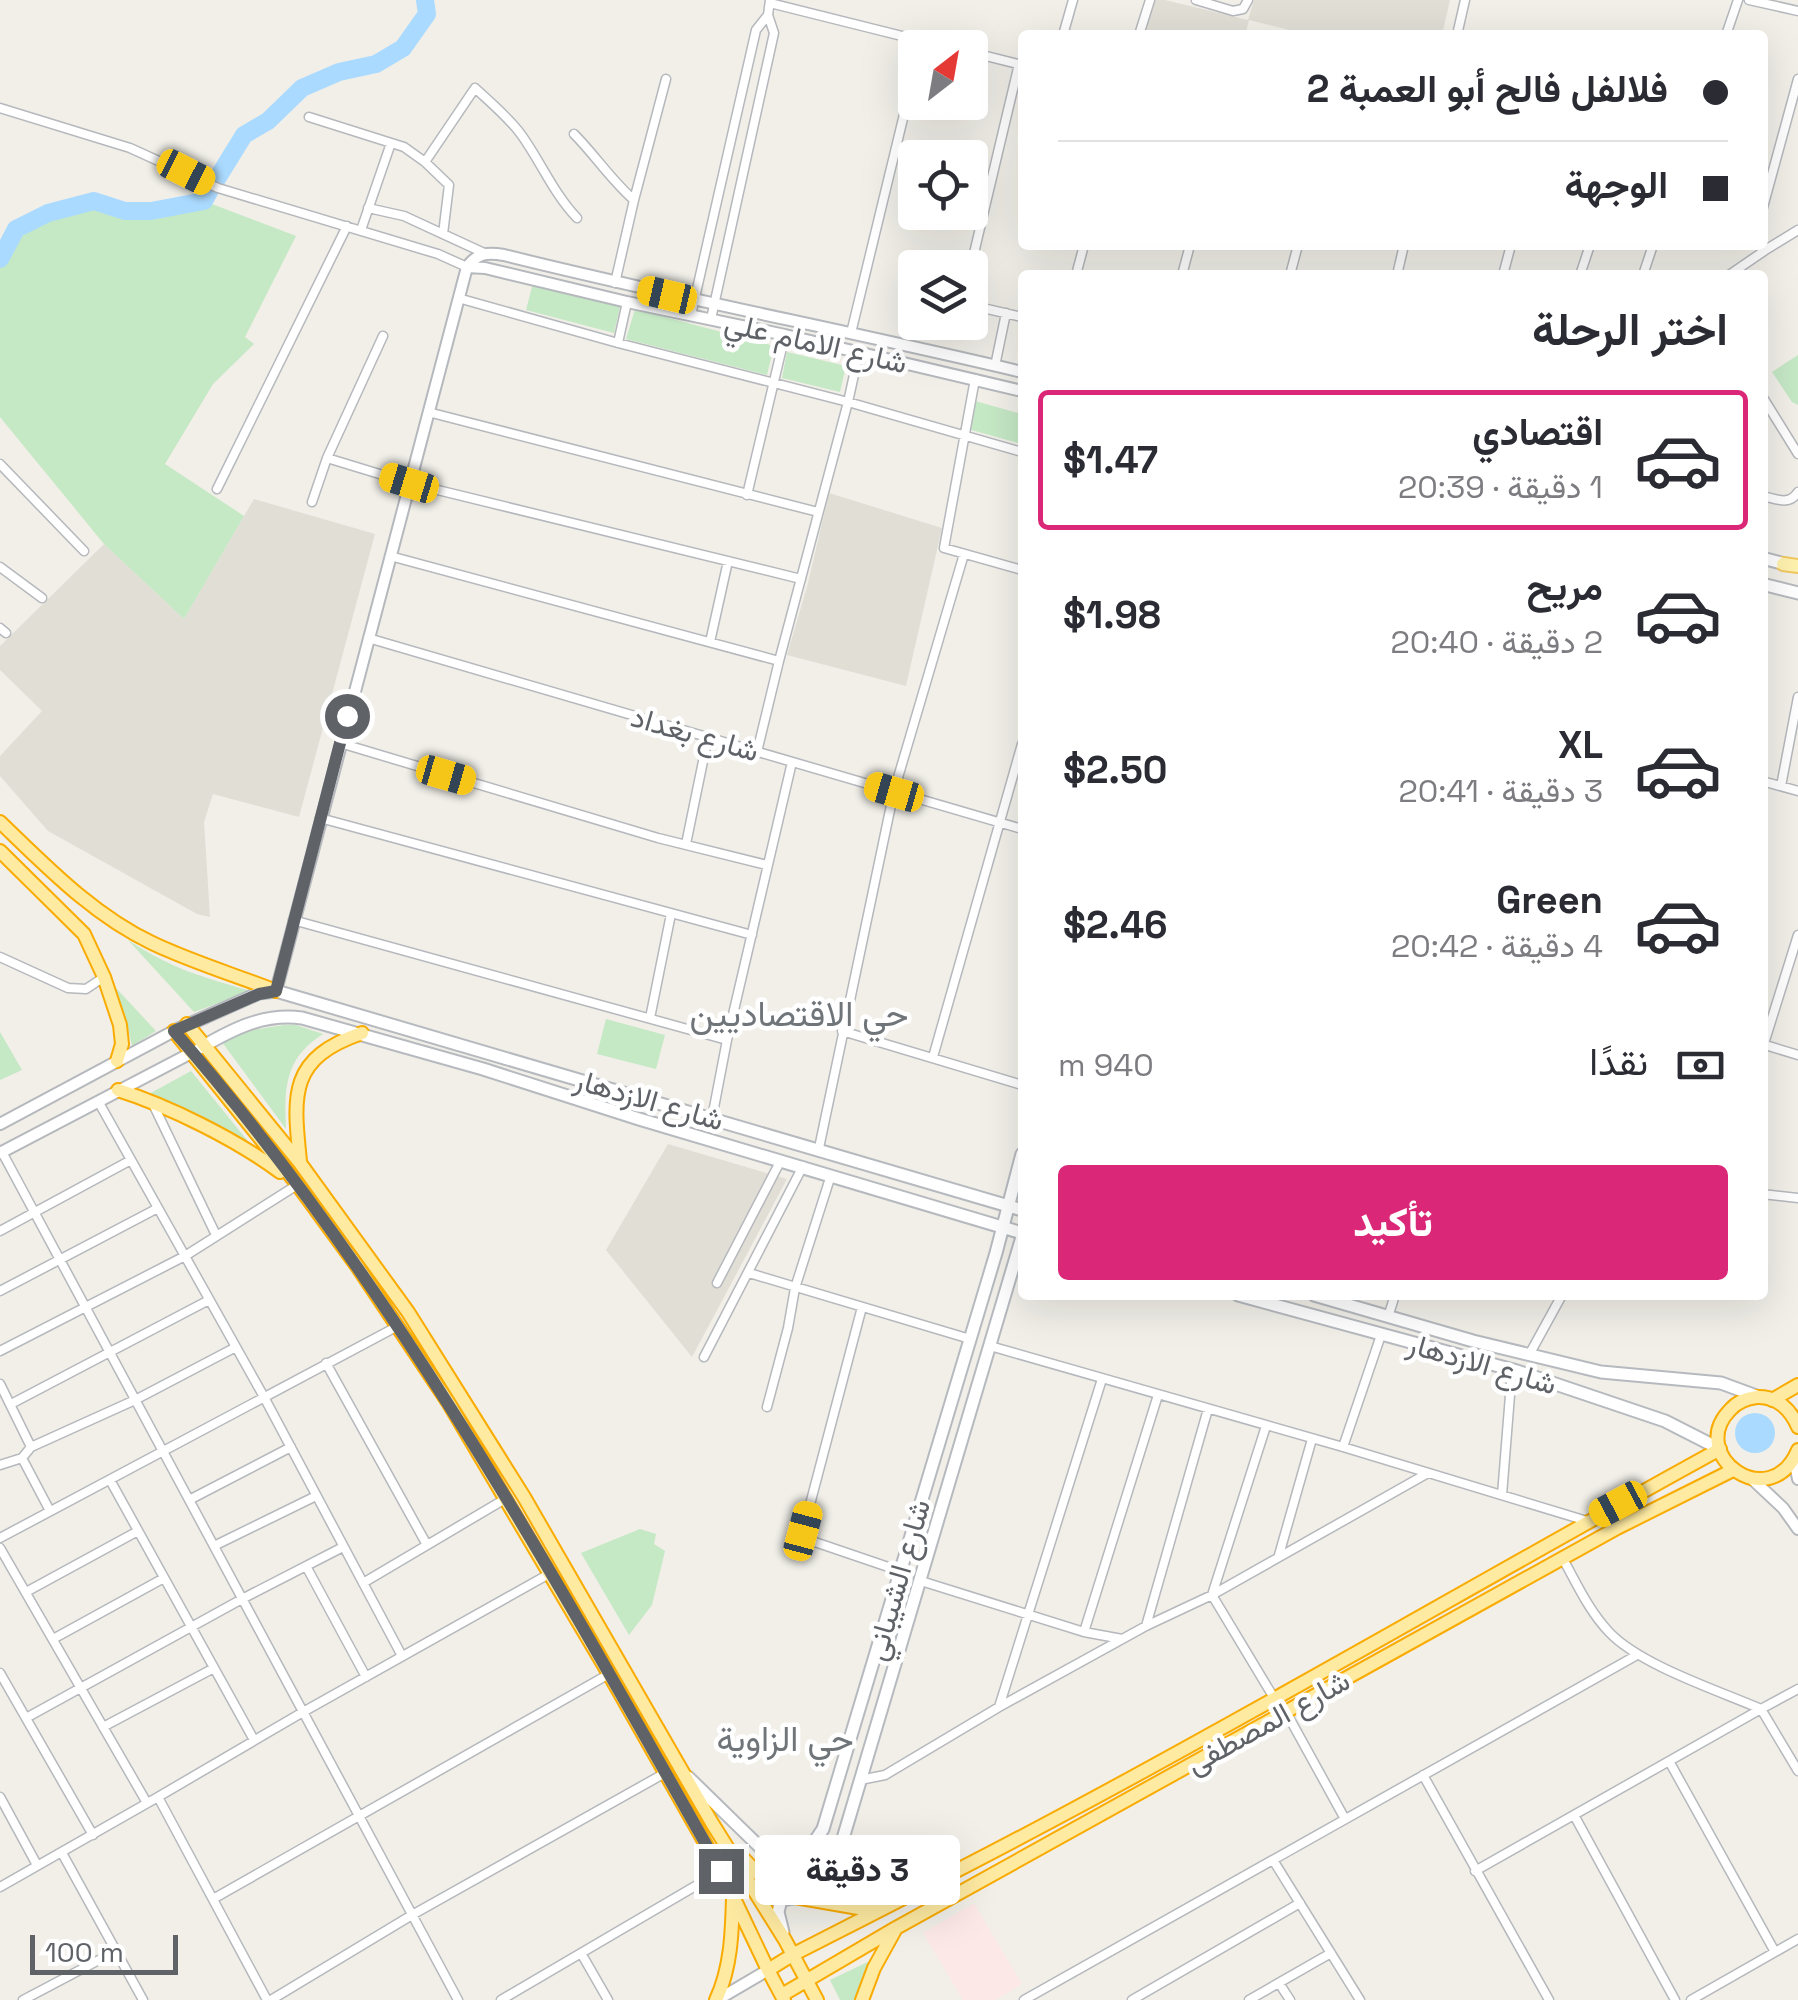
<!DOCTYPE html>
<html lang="ar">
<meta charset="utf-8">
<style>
:root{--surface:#fff;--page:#f2f2f3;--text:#2b2b33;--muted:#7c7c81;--line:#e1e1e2;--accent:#db2777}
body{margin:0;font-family:"Space Grotesk",Vazirmatn,sans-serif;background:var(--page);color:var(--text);direction:rtl;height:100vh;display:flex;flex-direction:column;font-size:38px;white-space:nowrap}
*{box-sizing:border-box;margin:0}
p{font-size:32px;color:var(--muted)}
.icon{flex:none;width:55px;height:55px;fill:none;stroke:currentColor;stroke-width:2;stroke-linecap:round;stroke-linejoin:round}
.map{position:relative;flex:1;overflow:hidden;direction:ltr}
.side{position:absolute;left:1018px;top:270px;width:750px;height:1030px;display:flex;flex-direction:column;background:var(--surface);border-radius:10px;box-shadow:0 10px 40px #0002;direction:rtl}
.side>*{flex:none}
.top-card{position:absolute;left:1018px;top:30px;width:750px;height:220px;border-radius:10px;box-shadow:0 10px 40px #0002;direction:rtl;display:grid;align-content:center;height:220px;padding:0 40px;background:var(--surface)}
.needle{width:65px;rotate:31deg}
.fabs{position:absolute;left:898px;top:30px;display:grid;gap:20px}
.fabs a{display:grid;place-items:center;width:90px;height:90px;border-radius:10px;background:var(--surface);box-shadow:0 10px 40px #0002;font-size:50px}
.scale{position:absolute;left:30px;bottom:25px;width:148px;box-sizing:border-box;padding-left:10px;border:5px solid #5f6368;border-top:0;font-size:28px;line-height:35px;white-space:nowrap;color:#5f6368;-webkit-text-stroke:8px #fff;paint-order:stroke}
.end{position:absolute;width:45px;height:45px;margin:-22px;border:12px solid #5f6368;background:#fff;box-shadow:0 0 0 5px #fff}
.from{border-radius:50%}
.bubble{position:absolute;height:70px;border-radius:10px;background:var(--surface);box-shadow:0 10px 40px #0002;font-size:32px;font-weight:800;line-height:70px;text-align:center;direction:rtl}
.car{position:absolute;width:30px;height:60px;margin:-30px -15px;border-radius:12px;box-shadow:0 0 8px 2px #0007;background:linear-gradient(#f5c518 24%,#345 0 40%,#f5c518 0 76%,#345 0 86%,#f5c518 0)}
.top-card b{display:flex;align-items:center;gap:35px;height:95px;font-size:38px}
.top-card b+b{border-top:2px solid var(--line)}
.top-card i{width:25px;height:25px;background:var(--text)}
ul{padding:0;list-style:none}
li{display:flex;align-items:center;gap:30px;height:140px;margin:0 20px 15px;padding:0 20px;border:5px solid transparent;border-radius:10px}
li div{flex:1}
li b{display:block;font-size:38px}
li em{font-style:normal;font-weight:800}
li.on{border-color:var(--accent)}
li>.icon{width:90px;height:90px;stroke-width:1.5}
h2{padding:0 40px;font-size:45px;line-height:120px}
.pay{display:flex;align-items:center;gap:25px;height:110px;padding:0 40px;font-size:38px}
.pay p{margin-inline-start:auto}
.button{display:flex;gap:20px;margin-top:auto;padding:20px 40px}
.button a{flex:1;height:115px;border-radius:10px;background:var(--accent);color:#fff;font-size:40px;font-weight:800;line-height:115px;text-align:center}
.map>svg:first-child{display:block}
.education{fill:#e1ded6}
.medical{fill:#fce8e6}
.green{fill:#c5e8c5}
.water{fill:#aadaff}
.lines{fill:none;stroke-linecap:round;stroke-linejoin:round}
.river{stroke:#aadaff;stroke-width:18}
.minor-casing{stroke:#b5b8bc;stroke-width:11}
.tertiary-casing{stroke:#b5b8bc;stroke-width:14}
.secondary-casing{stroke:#b6babf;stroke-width:15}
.primary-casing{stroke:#f2c960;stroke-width:16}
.trunk-casing{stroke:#f9ab00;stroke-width:16}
.minor{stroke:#fff;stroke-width:8}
.tertiary{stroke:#fff;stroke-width:10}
.secondary{stroke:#fff;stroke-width:11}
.primary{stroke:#fff2af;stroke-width:12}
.trunk{stroke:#feeaa1;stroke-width:12}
.route{stroke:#5f6368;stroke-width:12}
.labels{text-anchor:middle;stroke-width:9;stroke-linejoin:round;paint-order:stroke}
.street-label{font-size:30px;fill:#5f6368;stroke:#fff}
.quarter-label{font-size:35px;fill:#70757a;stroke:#fff}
</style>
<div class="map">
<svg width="1798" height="2000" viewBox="0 0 1798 2000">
<rect width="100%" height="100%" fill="#f1efe8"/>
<path class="education" d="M1154,0h11l83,20 6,-20h196l-8,35h-132l-61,-15 -4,15h-101z
M829,493l113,35 -36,158 -119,-31 21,-72z
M254,499l121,35 -76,283 -86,-23 -9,28 6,95 -13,-3 -149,-83 -48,-55v-20l42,-45 -42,-41v-24l104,-102 80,75z
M668,1144l119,35 -95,178 -86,-107z"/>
<path class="medical" d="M974,1903l48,81 -26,16h-33l-40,-67z"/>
<path class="green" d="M94,201l31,10h26l53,-10 92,35 -51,101 9,7 -41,40 -48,80 79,52 -60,103 -80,-75 -104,-127v-158l16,-30 32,-16z
M533,283l87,24 -6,26 -88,-23z
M635,309l139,37 -7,29 -141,-36z
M787,352l59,14 -6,26 -58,-14z
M1798,355v50l-6,-3 -20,-30z
M975,401l47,13v30l-54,-15z
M128,940c44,29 74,37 123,51l-57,21z
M115,987l41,44 -24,15 -6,-28z
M606,1019l59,16 -9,34 -59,-15z
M284,1025h12l27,9c-38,24 -39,53 -37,95l-64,-87 31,-12z
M0,1032l22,38 -22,10z
M191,1071l60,74 -102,-51z
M640,1529l16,5 -2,10 11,7 -13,54 -23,30 -48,-82z
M872,1960l-16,40h-16l-10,-20z"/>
<path class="water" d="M1735 1433a20 20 0 1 1 40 0a20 20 0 1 1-40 0Z"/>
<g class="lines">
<path class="river" d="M215,182l29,-47 24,-14 34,-33 37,-16 37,-8 27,-16 24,-34 -2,-14
M0,259l16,-30 32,-16 46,-12 31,10h26l53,-10 7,-13"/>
<defs>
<path id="minor" d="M1196,0l37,11 10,-2 5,-9
M1749,0l49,11
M770,3l180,45
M1063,35l10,-35
M1139,35l11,-35
M1457,35l8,-35
M1726,35l12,-35
M970,52l52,13
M0,108l130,40 88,40 220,66 29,13
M309,117l95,30 21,15 24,23 -6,49
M574,134c21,21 37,46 60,66
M425,162l50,-74c15,14 32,28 45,45 20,27 33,60 57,85
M368,208l36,8 80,37
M1762,211l36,-132
M361,230l30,-87
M1757,245l10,4 31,-19
M970,270l49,-206
M1076,275l8,-30
M1182,275l8,-30
M1290,275l8,-30
M1397,275l7,-30
M1503,275l8,-30
M1580,275l10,-30
M1643,275l10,-30
M1729,275l38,-26
M615,283l19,-83 32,-121
M458,298l160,45 230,59 174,50
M970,305l52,12
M691,315l65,-285 12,-15
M711,319l63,-286 -6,-18 2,-15
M851,333l64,-264
M618,343l9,-41
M995,366l11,-53
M975,379l-31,169 78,22
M1762,396l36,58
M428,412l390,100
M327,458l82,25 392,96
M0,464l84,87
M217,489l130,-263
M747,495l38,-160
M1762,496c15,3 27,10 36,-4
M312,502l15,-44 56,-122
M390,556l389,105
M0,567l42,31
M0,628l6,5
M368,638l654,191
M710,642l18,-81
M340,743l318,95 109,27
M757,752l22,-91 69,-259 11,-50
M1762,781l36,10
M1781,786l17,-89
M320,818l432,117
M686,844l22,-107
M293,920l434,120
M0,957l68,31 18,1 18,-12
M650,1018l21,-104
M842,1031l180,54
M1762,1044l36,11
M1762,1050l36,-115
M933,1057l89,-313
M98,1101l166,296 138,259
M153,1104l63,131
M712,1118l15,-78 65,-278
M819,1148l75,-357 70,-237
M2,1152l456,848
M1762,1194l36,4
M0,1231l131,-71
M749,1273l221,66
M717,1283l64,-123
M0,1291l158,-83
M862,1307l-59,224 3,8 94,32
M1388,1317l7,-22
M990,1346l353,101 244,74
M0,1351l185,-95 112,-71
M1529,1355l33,-60
M704,1357l99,-191
M326,1363l101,182
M0,1384l31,63
M11,1404l198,-104
M767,1407l21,-79 7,-40 36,-113
M1266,1426l-54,169 62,103
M1343,1447l38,-112
M22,1458l28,53
M0,1465l22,-7 9,-11 104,-47 101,-53
M110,1480l144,260
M1502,1495l10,-125
M189,1500l102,-53
M0,1538l398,-212
M214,1546l102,-50
M0,1548l147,255
M1279,1555l33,-116
M1563,1559c14,25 26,52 46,73 31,33 108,58 152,77l37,-20
M306,1566l60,111
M921,1581l163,51 38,7
M363,1583l142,-84
M26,1592l112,-61
M1146,1626l62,-217
M1084,1632l74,-237
M53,1639l111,-61
M0,1673l93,162
M999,1707l103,-328
M1286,1712l59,107
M26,1718l216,-119 101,-52
M103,1727l111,-59
M1669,1761l106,191
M1423,1775l126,225
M860,1780l25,-5 114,-68 147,-81 66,-31 216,-122
M0,1797l37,68
M158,1797l145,-85 246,-138
M1574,1815l101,185
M62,1853l81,147
M1273,1860l87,140
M1475,1871l286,-162 37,62
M0,1887l158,-90 109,203
M213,1899l396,-225
M581,1953l27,47
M1279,1983l11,17
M23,2000l93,-49
M271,2000l141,-85 253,-142
M501,2000l220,-129
M1024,2000l613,-345
M1132,2000l168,-97
M1249,2000l82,-47
M1691,2000l107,-61"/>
<path id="tertiary" d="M467,267l18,1 142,34 158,33 237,56
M276,991l191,-724c10,-14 20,-15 37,-12 172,43 346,76 518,117
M0,1124l174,-93
M0,1153l193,-101
M1794,1459l4,20
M1751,1478l32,30 15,21
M717,2000l51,-30"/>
<path id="secondary" d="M1762,558l27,7
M1762,584l36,9
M174,1031l85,-38 17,-2 746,219
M200,1048c33,-19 63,-35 102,-30l181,51 156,50 383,114
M1238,1295l279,76 148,50 55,28
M1314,1295l159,46 128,31 120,11 38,14
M688,1777l82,80c23,15 41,-9 53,-28l173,-576 26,-99
M783,1932l-5,-20 3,-12 36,-6 14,-20 5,-12 186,-625"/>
<path id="primary" d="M1783,564l15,2"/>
<path id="trunk" d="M0,822c47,45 93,93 152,121 40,19 83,32 124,48
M0,851l84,83 20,43 16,48 2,19 -5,17
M187,1024l113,139 108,149 116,185 188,326 73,117 32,60
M174,1031l123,153 60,82 91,136 161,272 112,197 47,99 16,30
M118,1090c51,16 119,50 162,82
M300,1161c-7,-67 -11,-103 62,-128
M1772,1400l26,-15
M1798,1427c-7,-17 -21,-31 -41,-30 -10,1 -20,5 -27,13 -44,45 40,106 68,40
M841,1845c-3,31 -3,42 20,63
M738,1853l28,29 29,15 81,14
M768,1970l26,-16c92,-47 185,-94 276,-143 219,-117 433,-243 650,-362
M782,1995l114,-67 721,-400 116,-58
M716,2000c15,-32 16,-67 17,-102
M862,2000l12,-32 21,-38"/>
</defs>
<use href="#minor" class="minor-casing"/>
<use href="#tertiary" class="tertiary-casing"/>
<use href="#secondary" class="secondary-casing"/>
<use href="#primary" class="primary-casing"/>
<use href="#trunk" class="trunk-casing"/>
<use href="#minor" class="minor"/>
<use href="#tertiary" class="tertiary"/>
<use href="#secondary" class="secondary"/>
<use href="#primary" class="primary"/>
<use href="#trunk" class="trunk"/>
</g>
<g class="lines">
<path class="route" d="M347,716l-71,275 -17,3 -85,37c221,253 383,550 547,840"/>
</g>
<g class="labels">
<g class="street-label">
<text transform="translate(816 343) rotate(13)" y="10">شارع الامام علي</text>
<text transform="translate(695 734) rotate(16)" y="10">شارع بغداد</text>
<text transform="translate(649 1100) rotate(16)" y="10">شارع الازدهار</text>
<text transform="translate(1482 1364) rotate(16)" y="10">شارع الازدهار</text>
<text transform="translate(898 1580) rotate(-74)" y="10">شارع الشيباني</text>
<text transform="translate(1268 1722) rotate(-29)" y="10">شارع المصطفى</text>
</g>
<g class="quarter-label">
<text x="799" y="1026">حي الاقتصاديين</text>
<text x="785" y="1751">حي الزاوية</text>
</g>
</g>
</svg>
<div class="fabs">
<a><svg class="needle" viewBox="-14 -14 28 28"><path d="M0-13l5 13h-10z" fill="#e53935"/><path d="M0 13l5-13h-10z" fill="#7c7c81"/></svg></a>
<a><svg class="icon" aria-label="locate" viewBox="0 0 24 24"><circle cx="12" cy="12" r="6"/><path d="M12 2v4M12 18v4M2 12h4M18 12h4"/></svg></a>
<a><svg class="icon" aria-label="layers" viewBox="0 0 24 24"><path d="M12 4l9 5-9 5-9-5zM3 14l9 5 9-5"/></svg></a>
</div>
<div class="scale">100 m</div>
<i class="end from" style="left:347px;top:716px"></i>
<i class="end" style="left:721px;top:1871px"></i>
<div class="bubble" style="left:755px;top:1835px;width:205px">3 دقيقة</div>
<i class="car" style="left:186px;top:172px;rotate:117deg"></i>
<i class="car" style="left:667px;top:295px;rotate:283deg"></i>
<i class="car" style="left:409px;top:483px;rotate:287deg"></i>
<i class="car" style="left:446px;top:775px;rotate:106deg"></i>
<i class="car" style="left:894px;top:792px;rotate:286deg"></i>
<i class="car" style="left:1618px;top:1504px;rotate:242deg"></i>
<i class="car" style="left:803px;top:1531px;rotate:15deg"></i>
<div class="top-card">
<b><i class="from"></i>فلالفل فالح أبو العمبة 2</b>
<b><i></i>الوجهة</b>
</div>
<section class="side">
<h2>اختر الرحلة</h2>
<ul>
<li class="on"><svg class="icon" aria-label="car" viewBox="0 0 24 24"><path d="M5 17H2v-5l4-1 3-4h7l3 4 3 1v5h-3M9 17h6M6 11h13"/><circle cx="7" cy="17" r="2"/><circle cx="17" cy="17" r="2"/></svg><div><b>اقتصادي</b><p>1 دقيقة · 20:39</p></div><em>$1.47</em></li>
<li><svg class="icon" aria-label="car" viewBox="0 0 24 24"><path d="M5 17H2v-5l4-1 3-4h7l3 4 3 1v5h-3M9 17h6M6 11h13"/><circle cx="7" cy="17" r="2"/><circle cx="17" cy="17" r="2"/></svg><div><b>مريح</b><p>2 دقيقة · 20:40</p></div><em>$1.98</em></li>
<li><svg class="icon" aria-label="car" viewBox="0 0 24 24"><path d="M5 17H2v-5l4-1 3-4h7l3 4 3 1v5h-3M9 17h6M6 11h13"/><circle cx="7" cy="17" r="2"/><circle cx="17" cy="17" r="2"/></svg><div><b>XL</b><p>3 دقيقة · 20:41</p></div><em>$2.50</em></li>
<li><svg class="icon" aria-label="car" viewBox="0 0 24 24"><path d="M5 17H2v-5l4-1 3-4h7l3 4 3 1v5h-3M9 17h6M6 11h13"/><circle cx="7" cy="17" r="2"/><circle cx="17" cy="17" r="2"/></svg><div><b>Green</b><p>4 دقيقة · 20:42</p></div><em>$2.46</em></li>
</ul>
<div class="pay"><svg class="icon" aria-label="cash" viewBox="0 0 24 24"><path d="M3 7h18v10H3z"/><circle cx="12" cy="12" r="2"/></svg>نقدًا<p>940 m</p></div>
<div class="button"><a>تأكيد</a></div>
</section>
</div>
